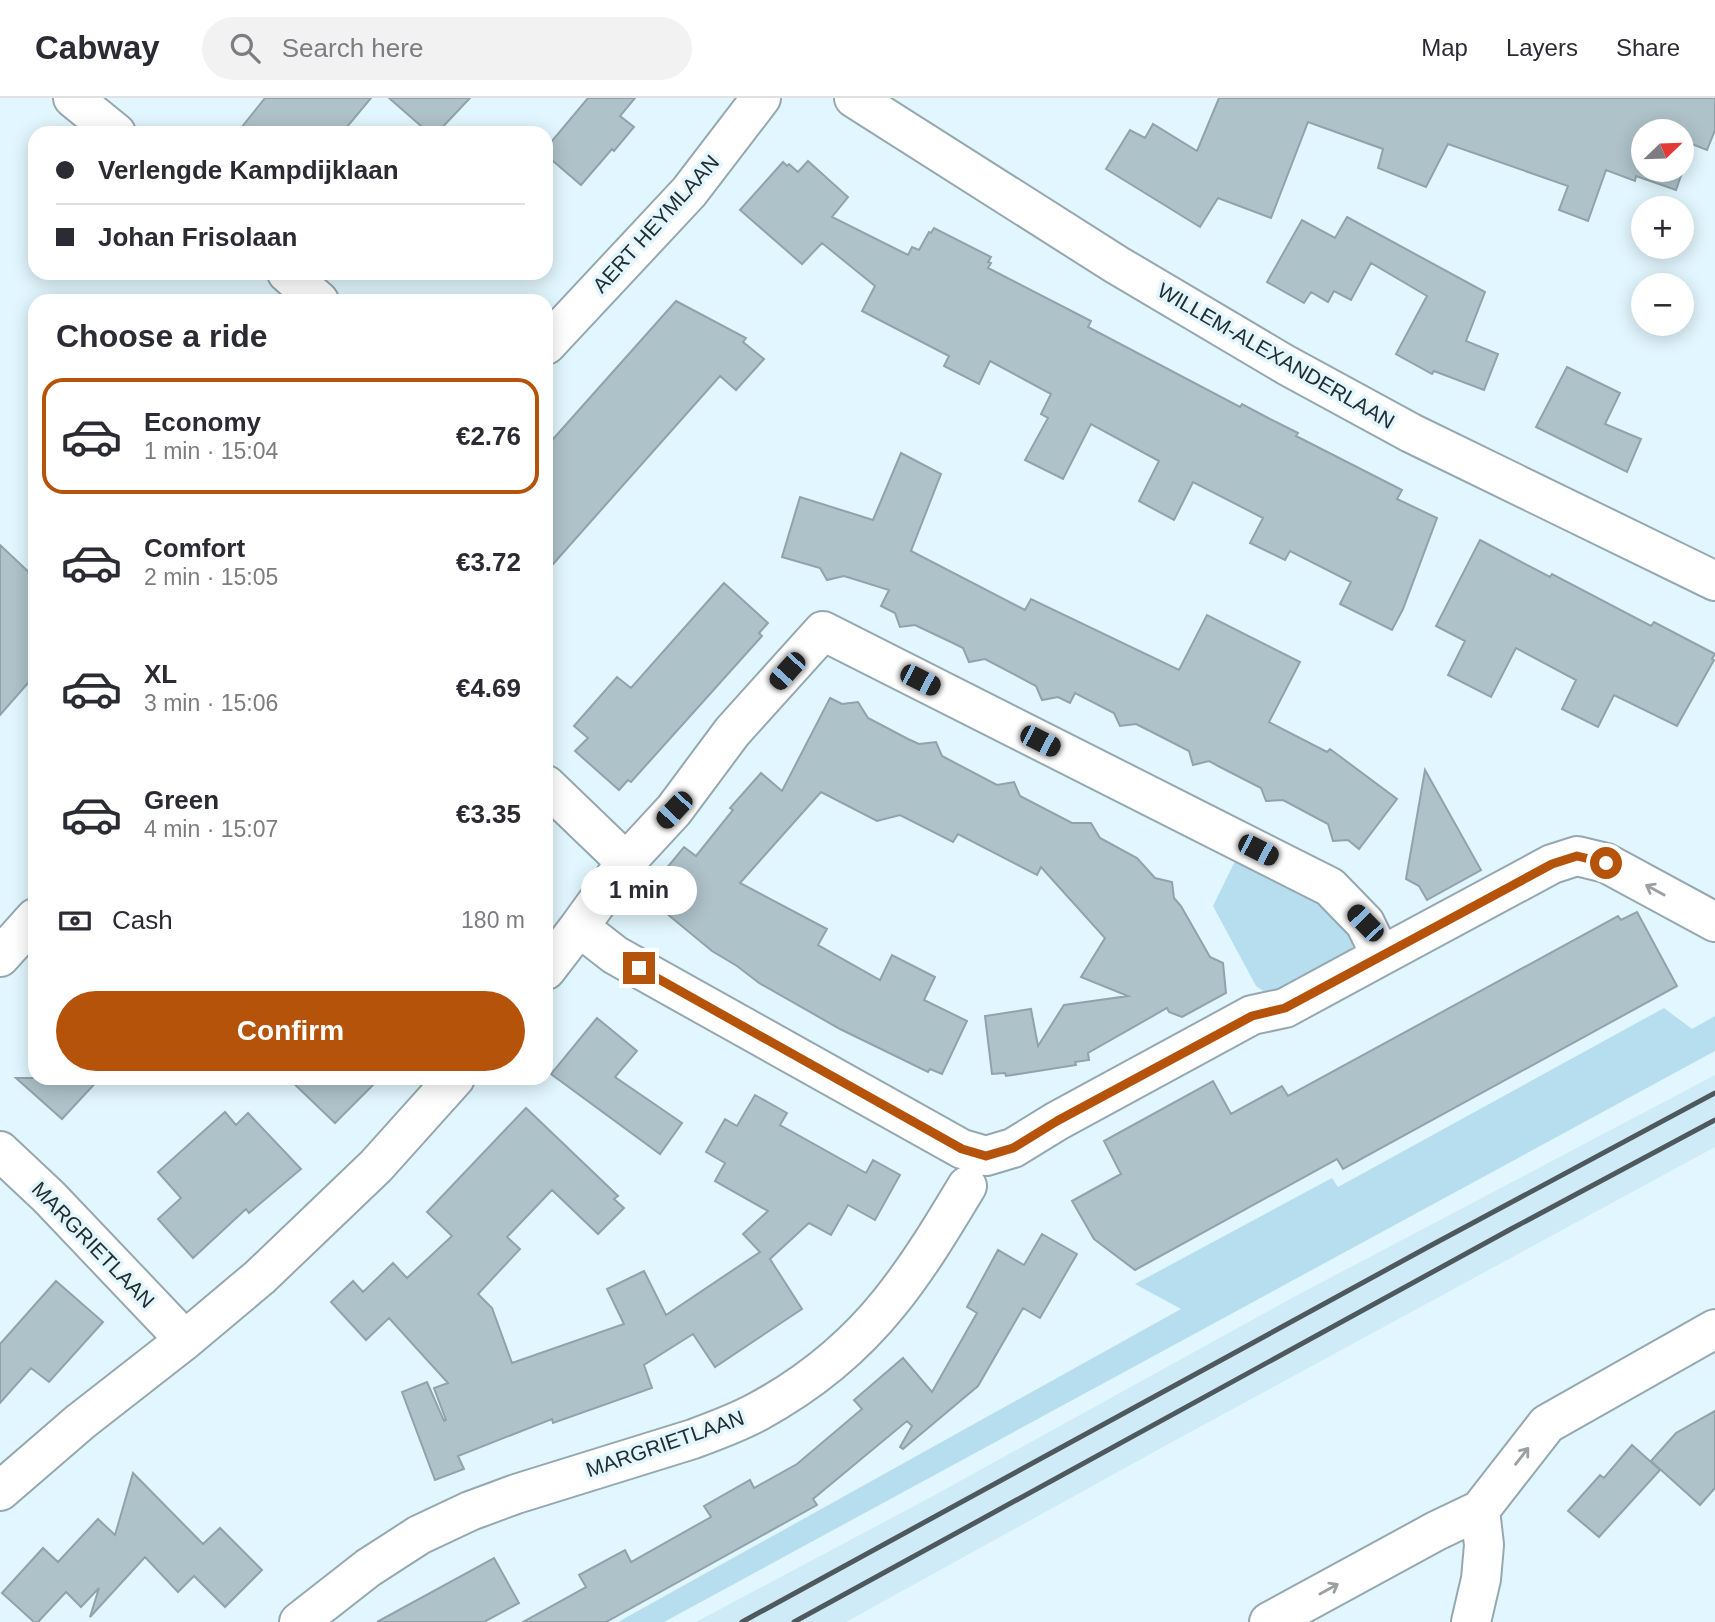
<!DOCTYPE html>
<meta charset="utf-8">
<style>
:root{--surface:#fff;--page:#f2f2f3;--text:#2b2b33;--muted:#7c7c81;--line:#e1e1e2;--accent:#b45309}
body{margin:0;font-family:Arial,sans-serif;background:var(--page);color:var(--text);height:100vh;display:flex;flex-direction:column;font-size:26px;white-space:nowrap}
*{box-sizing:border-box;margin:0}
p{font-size:23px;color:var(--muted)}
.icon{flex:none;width:38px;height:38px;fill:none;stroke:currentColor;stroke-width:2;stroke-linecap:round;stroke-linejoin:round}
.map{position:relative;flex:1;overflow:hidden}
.drawer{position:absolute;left:28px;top:196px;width:525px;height:791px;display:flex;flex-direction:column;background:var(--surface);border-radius:21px;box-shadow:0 4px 18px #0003}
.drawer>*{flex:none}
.banner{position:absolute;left:28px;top:28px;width:525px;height:154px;border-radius:21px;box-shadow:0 4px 18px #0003;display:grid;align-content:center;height:154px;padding:0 28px;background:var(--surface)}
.needle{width:46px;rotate:67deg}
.fabs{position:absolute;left:1631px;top:21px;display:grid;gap:14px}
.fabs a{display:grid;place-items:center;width:63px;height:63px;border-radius:50%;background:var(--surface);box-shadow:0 4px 18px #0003;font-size:35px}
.end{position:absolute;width:32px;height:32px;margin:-16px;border:9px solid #b45309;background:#fff;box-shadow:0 0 0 4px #fff}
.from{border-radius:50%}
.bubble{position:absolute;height:49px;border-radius:24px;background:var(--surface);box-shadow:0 4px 18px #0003;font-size:23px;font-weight:800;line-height:49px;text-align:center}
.car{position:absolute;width:21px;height:42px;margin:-21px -10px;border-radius:9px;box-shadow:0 0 5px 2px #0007;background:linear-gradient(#222 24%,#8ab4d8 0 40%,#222 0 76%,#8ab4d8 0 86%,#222 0)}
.banner b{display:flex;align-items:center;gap:24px;height:66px;font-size:26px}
.banner b+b{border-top:2px solid var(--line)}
.banner i{width:18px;height:18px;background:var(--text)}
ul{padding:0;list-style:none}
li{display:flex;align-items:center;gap:21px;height:116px;margin:0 14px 10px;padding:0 14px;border:4px solid transparent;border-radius:21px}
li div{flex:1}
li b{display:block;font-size:26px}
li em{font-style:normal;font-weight:800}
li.active{border-color:var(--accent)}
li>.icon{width:63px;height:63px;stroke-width:1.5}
h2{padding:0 28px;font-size:32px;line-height:84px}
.pay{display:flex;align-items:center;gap:18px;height:77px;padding:0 28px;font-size:26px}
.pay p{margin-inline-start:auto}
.action{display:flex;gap:14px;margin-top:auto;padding:14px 28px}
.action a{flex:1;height:80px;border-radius:42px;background:var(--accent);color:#fff;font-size:28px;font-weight:800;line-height:80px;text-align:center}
header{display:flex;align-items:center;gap:42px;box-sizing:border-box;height:98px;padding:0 35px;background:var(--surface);border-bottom:2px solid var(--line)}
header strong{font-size:33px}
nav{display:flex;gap:38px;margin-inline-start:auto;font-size:24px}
.search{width:490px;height:63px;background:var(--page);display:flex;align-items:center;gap:18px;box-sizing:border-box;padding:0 24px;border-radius:38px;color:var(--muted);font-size:26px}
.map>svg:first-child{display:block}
.built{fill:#ceebf7}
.green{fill:#b7deee}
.building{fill:#aec2ca;stroke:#90a3ab;stroke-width:2;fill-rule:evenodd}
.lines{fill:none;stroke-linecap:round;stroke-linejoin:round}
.minor-casing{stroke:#95a8b0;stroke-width:42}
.minor{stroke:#fff;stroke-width:38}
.rail{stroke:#4e585d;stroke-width:5}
.oneway{stroke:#9da0a2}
.route{stroke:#b45309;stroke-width:9}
.labels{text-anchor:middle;stroke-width:7;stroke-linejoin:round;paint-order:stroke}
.street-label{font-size:21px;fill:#252d30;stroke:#e1f6fe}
</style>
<header>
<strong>Cabway</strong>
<div class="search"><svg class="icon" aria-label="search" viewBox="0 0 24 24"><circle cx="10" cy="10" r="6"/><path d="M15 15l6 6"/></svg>Search here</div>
<nav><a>Map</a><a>Layers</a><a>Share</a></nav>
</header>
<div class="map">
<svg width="1715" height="1524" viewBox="0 0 1715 1524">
<rect width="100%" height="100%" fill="#e1f6fe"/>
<path class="built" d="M1715,977v72l-543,295 -326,180h-150l237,-126 359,-198z"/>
<path class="green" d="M1240,764l97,50 16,24 -1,15 -80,46 -16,-11 -43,-80 21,-43z
M1664,910l28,21 23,-13v35l-1051,571h-46l563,-313 -46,-25 197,-106 6,9z"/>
<path class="building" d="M265,0h106l-29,35h-105z
M389,0h81l-33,35h-8z
M588,0h47l-15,18 14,11 -20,24 -2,-2 -31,36 -35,-30v-7z
M1219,0h496v32l-8,20 -15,-6 -16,46 -40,-14 -1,5 -29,-11 -18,51 -29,-11 9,-24 -120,-42 -22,43 -48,-19 5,-19 -75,-27 -37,96 -53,-20 -18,29 -94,-58 24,-39 15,8 8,-14 44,27zM1643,33h39v39h-39z
M808,63l40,36 -16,20 76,38 4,-8 7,3 10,-18 2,1 3,-5 57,29 -3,5 3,1 -3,5 103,53 -3,6 152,80 2,-3 28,15 28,14 -2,3 106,54 -5,9 40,19 -34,91 -11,21 -52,-26 11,-22 -61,-31 -5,9 -35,-17 13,-25 -70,-36 -19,38 -35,-19 20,-40 -68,-37 -28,55 -38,-19 23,-42 -7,-4 10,-20 -61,-33 -11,23 -35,-18 5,-10 -87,-45 13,-25 -53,-43 -20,21 -62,-54 43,-48 4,4 2,-2 9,8z
M1347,119l138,75 -19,49 32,13 -14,36 -50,-19 -2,3 -36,-20 31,-58 -56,-33 -20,37 -17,-9 -6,11 -17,-10 -7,11 -37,-21 35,-62 33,18z
M676,203l70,37 -3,4 21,17 -28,31 -16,-14 -174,196v-125z
M1567,269l53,26 -15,31 36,15 -14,33 -91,-45z
M901,355l40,21 -30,77 114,59 6,-11 148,71 28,-55 93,47 -31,60 58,30 3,-3 67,50 -38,50 -11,-9 -15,1 -5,-17 -45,-24 -17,1 -5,-13 -41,-21 -11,-6 -16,4 -4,-14 -41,-21 -12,-6 -16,2 -6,-13 -39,-20 -5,10 -12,-6 -16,3 -6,-14 -51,-27 -16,3 -6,-14 -10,-5 -38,-18 -15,2 -5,-14 -14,-7 8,-16 -45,-14 -17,4 -7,-12 -38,-11 18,-60 73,23z
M1480,442l70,37 2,-3 99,52 3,-4 61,32 -3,5 2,1 -37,66 -63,-31 -16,32 -36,-18 14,-29 -60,-32 -25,49 -43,-22 17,-34 -29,-15z
M0,447l35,33v97l-35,40z
M724,485l44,40 -9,10 3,3 -131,146 -3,-2 -9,10 -44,-39 13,-13 -14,-12 43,-49 14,11z
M830,600l12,6 16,-2 10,16 40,21 11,5 17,-2 6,14 55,29 17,-3 6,14 52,27h19l9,15 37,20 18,20 17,4 2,16 7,8 29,51 13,6 3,30 -44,24 -13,-5 -2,-4 -79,45 1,7 -14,2 1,3 -70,11 -1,-3 -13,1 -7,-58 46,-7 7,37 26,-41 64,-9 -47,-19 24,-39 -64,-71 -4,8 -79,-41 -5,8 -53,-27 -23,6 -56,-29 -81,91 87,46 -9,16 62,35 12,-25 43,22 -11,23 43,21 -25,53 -12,-5 -2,3 -88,-43 -81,-46 -22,-17 -25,-15 -57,-47 2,-2 -10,-10 37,-45 12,9 37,-46 -3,-2 31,-35 21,18z
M1425,672l56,100 -54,30 -8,-14 -13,-7z
M1637,814l40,74 -334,183 -6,-10 -202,111 -41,-31 -22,-38 49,-27 -17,-33 109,-60 18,33 51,-28 6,10 330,-180 3,4z
M597,920l40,33 -22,26 67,46 -22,31 -109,-80z
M16,980h84l-38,41z
M288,980h92l-45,45z
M755,997l32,18 -7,12 86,48 7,-13 27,15 -25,45 -27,-15 -17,30 -22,-12 -39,36 32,50 -87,58 -22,-33 -49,31 8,23 -99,35 -1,-4 -94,37 6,13 -29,11 -33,-88 25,-10 17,39 2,-1 -12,-32 14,-5 -59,-65 -23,22 -35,-38 22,-21 10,11 30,-29 14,15 45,-42 -25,-24 99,-104 92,88 -4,3 10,9 -26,26 -46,-44 -45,47 13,12 -42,45 14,14 20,55 112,-39 -17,-35 37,-18 22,44 94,-63 -17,-18 25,-23 -53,-30 10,-18 -19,-11 19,-33 12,7z
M225,1014l11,13 12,-12 53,56 -52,44 -3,-4 -53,49 -35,-39 23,-21 -23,-26z
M1042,1136l35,20 -37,64 -17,-10 -45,78 -75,63 -3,-2 12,-21 -5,-5 -94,78 4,6 -211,117h-83l63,-35 -7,-12 46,-25 6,12 80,-45 -7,-11 46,-26 4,8 43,-24 65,-55 -8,-9 49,-42 29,34 45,-79 -10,-6 31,-57 26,15z
M56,1183l47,41 -54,60 -18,-14 -31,35v-59z
M1715,1313v77l-15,17 -49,-44 25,-28z
M1632,1347l28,25 -61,67 -31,-26 32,-36 4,3z
M133,1375l70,71 17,-16 42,42 -37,37 -31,-31 -16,16 -33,-35 -55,60 9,-29 -18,19 -15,-15 -28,30h-4l-32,-29 41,-45 15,14 40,-43 17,16z
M494,1460l25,45 -35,19h-107z"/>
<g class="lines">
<defs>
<path id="minor" d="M73,0l43,35
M854,0l263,167 169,100 125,68 304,148
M287,175l32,28
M546,247l143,-153 72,-94
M823,533l507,256 35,36 16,33 -96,52 -33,7 -195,106 -44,27 -27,8 -24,-7 -347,-194 -36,-28 47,-65 48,-52 58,-78z
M546,687l80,77
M1381,858l171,-92 25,-8 29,7 109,59
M0,859l35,-39
M546,872l33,-43
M0,1053l49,46 136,143
M0,1393l80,-69 105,-82 75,-63 116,-111 79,-88
M299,1524l69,-54 51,-33 51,-24 46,-17 177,-55c22,-8 44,-16 64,-27 50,-27 97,-65 133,-110 29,-36 53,-76 77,-116
M1269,1524l167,-91 44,-21
M1471,1524l10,-43 3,-34 -4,-35 67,-86 168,-95"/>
</defs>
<use href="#minor" class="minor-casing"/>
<use href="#minor" class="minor"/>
<path class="rail" d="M742,1524l686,-375 287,-154
M794,1524l717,-393 204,-109"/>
</g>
<defs><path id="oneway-shaft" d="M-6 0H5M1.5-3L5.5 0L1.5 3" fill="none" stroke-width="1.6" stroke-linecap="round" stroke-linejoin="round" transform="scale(1.75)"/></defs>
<g class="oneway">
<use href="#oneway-shaft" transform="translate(1655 792) rotate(-151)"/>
<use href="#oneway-shaft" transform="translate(1522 1358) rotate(-52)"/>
<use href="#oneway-shaft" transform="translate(1329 1491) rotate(-29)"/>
</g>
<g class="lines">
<path class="route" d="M639,870l323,181 24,7 27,-8 44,-27 195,-105 33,-8 267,-144 25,-8 29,7"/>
</g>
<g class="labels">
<g class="street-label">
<text transform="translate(656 126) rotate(-48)" y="7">AERT HEYMLAAN</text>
<text transform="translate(1276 258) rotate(30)" y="7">WILLEM-ALEXANDERLAAN</text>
<text transform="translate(93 1147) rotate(46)" y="7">MARGRIETLAAN</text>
<text transform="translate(665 1346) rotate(-19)" y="7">MARGRIETLAAN</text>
</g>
</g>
</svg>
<div class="fabs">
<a><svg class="needle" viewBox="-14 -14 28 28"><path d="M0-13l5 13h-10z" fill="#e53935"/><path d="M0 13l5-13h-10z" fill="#7c7c81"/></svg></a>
<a>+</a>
<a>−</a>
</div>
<i class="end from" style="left:1606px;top:765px"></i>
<i class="end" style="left:639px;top:870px"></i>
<div class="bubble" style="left:581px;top:768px;width:116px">1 min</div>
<i class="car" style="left:787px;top:573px;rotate:222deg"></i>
<i class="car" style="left:920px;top:582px;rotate:117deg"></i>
<i class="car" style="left:1040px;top:643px;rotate:117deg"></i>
<i class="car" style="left:674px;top:712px;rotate:223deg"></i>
<i class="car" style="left:1258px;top:752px;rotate:117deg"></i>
<i class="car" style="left:1365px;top:825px;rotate:316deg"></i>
<div class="banner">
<b><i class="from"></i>Verlengde Kampdijklaan</b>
<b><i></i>Johan Frisolaan</b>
</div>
<section class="drawer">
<h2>Choose a ride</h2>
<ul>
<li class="active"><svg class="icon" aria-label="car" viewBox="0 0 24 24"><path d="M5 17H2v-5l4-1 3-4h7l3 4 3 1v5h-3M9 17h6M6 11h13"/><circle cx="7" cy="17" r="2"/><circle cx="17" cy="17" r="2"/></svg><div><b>Economy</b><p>1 min · 15:04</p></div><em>€2.76</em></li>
<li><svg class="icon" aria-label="car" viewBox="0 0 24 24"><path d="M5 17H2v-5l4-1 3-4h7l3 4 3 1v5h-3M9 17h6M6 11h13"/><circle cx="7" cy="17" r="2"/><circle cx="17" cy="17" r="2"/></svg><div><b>Comfort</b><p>2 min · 15:05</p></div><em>€3.72</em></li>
<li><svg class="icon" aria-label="car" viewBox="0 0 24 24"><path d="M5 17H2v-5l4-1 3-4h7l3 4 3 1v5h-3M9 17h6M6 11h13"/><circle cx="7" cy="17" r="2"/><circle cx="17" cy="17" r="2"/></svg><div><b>XL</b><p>3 min · 15:06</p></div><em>€4.69</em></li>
<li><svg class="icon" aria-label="car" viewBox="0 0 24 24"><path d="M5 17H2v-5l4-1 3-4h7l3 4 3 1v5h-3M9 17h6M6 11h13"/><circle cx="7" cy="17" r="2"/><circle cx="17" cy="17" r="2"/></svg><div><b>Green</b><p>4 min · 15:07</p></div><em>€3.35</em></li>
</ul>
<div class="pay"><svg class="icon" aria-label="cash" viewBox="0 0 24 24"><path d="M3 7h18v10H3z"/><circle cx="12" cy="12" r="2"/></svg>Cash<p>180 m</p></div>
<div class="action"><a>Confirm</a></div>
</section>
</div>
